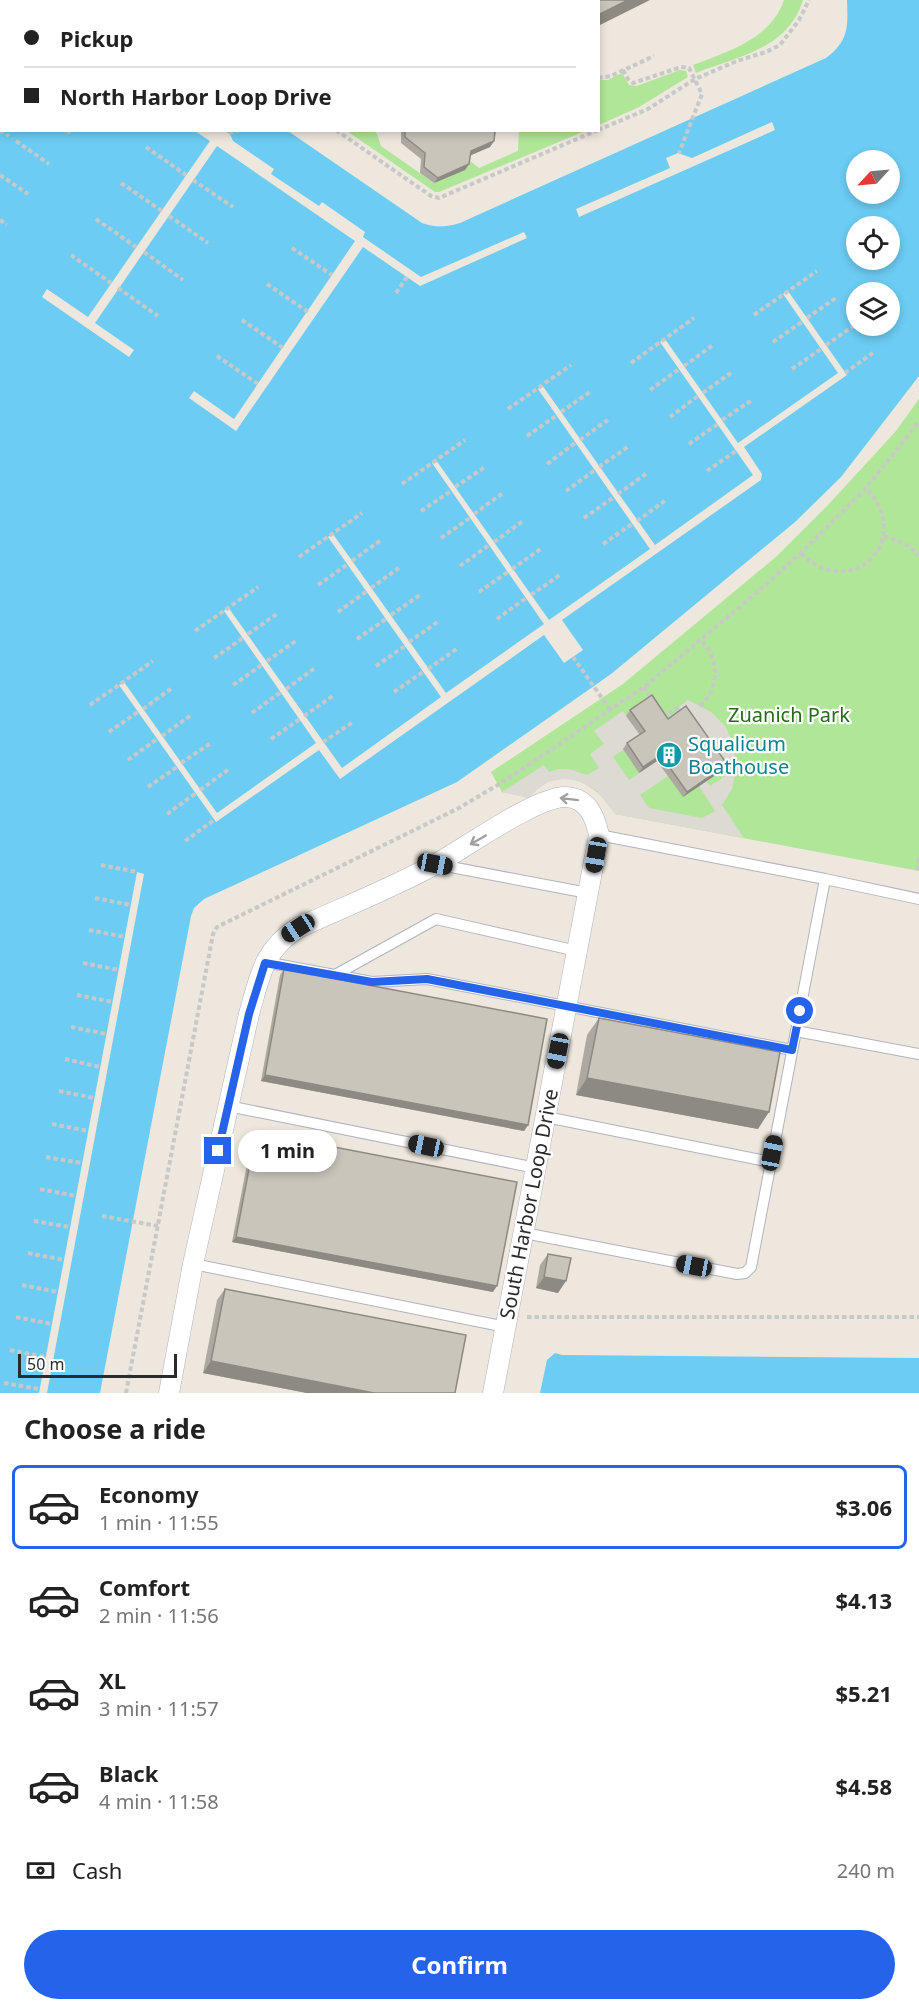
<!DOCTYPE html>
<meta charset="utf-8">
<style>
:root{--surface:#fff;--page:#f2f2f2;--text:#222;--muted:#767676;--line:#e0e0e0;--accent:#2563eb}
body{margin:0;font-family:"Noto Sans",sans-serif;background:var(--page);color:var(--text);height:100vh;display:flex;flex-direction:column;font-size:22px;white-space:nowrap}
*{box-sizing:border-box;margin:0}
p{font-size:20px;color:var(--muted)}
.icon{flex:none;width:33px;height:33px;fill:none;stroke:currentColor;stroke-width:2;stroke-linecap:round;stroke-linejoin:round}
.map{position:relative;height:1393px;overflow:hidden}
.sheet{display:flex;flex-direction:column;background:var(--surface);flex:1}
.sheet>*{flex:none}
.banner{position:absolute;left:0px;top:0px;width:600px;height:132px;box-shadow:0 3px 9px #0003;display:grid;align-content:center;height:132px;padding:0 24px;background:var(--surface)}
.needle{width:39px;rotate:244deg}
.buttons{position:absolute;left:846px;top:150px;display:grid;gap:12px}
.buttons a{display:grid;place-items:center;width:54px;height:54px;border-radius:50%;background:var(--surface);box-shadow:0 3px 9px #0003;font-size:30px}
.scale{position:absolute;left:18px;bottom:15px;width:159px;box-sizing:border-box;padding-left:6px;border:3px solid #2b2b2b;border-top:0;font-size:16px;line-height:21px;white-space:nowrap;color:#2b2b2b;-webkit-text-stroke:4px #fff;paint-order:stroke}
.end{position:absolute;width:27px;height:27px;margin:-14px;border:8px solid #2563eb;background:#fff;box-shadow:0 0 0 3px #fff}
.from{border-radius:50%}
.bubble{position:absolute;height:42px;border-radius:21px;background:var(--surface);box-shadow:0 3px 9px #0003;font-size:20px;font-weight:700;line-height:42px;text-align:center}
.car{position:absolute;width:18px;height:36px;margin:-18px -9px;border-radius:8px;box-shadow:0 0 4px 2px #0007;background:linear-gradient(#222 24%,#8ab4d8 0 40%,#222 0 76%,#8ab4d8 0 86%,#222 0)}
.banner b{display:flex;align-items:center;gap:21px;height:57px;font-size:22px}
.banner b+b{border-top:2px solid var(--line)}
.banner i{width:15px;height:15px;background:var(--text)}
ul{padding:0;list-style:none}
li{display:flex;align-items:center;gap:18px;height:84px;margin:0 12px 9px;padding:0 12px;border:3px solid transparent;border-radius:9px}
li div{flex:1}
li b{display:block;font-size:22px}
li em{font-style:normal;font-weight:700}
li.current{border-color:var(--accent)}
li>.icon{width:54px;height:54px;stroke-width:1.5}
h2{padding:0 24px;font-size:27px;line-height:72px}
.pay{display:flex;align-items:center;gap:15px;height:66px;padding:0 24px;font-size:22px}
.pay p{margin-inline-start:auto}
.button{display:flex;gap:12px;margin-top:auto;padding:12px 24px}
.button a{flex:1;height:69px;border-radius:36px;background:var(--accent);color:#fff;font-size:24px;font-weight:700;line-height:69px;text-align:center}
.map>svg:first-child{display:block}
.green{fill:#b0e697}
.plaza{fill:#dddad4}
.water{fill:#6cccf3;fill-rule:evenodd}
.pier{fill:#ede7dd}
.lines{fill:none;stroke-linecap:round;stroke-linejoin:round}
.lane-casing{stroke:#b1b3bf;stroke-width:12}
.street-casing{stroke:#b1b3bf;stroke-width:21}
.path{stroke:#c8c8c8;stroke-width:4;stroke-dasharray:4.5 3;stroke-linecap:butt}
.lane{stroke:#fff;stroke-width:10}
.street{stroke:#fff;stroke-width:20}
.wall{fill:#ada9a1}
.shaded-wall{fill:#8d8a83}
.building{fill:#c9c5bb;stroke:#8d8a83;stroke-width:1.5}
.oneway{stroke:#a0a0a0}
.route{stroke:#2563eb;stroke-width:8}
.labels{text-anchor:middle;stroke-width:4.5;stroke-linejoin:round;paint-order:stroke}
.park-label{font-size:20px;fill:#276b18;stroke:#fff}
.culture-label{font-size:20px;fill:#0d838f;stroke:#fff;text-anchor:start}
.street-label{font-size:20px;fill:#2b2b2b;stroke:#fff}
</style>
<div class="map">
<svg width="919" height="1393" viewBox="0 0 919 1393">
<rect width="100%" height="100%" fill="#ede7dd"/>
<path class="green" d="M784,0h19c-15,49 -64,56 -107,73l-3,-8c34,-13 78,-26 91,-65z
M680,70l6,1 2,6 -49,30 -40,18v-45h9l14,-7 7,12 8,1z
M347,131h27l3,3 4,12 53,37 32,-25 13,10 39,-17 1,-20h66l-146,61h-4z
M919,399v472l-304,-57c-20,-33 -58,-52 -86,-16l-27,-6 -11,-20 132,-88 154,-128 51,-51 68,-74z"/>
<path class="plaza" d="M688,700l23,12 15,15 8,20 2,21 -4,21 -10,16 22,33 -129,-24 -18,-23 -20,-11 -14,-1 -15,3 -12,8 -7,8 -27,-6 42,-27 5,7 9,-3h11l18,6 12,-7 -9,-14 14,-10 -10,-13 29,-20 18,26 -28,20 16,23 28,-19 11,15 -28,19 9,13 53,10 13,-7 -16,-25 7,-5 4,5 20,-13 -6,-9 -4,2 -41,-59z"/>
<path class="water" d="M0,0l98,1 -96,1v128l286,1 134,92c14,5 24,4 38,0l366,-165c23,-17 22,-31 21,-58h72v376l-78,101 -46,45 -184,152 -154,108 -253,117 -10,9 -3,8 -91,477h-100zM856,160h34v34h-34zM856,226h34v34h-34zM856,292h34v34h-34z
M555,1353l7,2 357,3v35h-379l7,-33z"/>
<path class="pier" d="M772,122l3,8 -196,87 -3,-8 94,-41 -4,-10 12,-5 14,5z
M195,131h30l5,3 3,7 41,28 -3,5 48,32 3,-4 43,30 -2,5 58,40 103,-45 3,6 -107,48 -57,-39 -127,184 -47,-33 5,-7 40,28 121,-178 -138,-95 -122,177 39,27 -5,7 -87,-60 5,-8 41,28 122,-176z
M788,291l59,84 -103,72 18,27 -1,6 -199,140 21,30 -19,13 -20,-28 -204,144 -21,-29 -103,72 -97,-137 5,-3 93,131 99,-70 -92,-132 4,-4 114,161 99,-71 -113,-160 5,-3 113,159 98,-69 -112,-161 4,-3 113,160 101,-71 -112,-160 4,-4 113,160 98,-70 -93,-133 5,-3 73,104 100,-70 -55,-79z
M137,872l7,2 -97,519h-8z"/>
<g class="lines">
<defs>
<path id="lane" d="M435,864l153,29
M825,879l94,20
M265,962l107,20 55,-3 365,71
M335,975l101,-56 141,32
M796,1031l123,23
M228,1106l308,62
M546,1117l225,45
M524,1233l213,41 8,-1 6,-6 74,-388 -226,-44
M193,1264l313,63"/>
<path id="street" d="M324,0l3,2
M434,2l3,-2
M169,1393l24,-129 56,-250c11,-38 14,-64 49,-86 46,-21 94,-40 138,-64 29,-16 101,-68 130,-67 22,1 29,20 33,38l-106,558"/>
</defs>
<use href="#lane" class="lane-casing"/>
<use href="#street" class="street-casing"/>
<path class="path" d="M143,0l3,2
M623,70l5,9 5,4 48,-16 8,1 13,26 -23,59
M598,78l13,-2 43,-20
M0,84l2,1
M0,130l9,6
M67,130l3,3
M336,130l95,66 8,2 159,-68
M598,130l50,-21 47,-30 42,-18 29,-9 14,-7 19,-25 10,-20
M229,133l11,-3
M16,141l33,23
M146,147l40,28
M0,175l28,19
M193,180l40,27
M121,183l41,28
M169,216l39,27
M96,219l40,28
M0,220l7,5
M292,248l40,27
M144,252l39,28
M71,255l40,28
M267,284l41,28
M118,288l40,28
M396,293l11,-16
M754,315l63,-44
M807,318l29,-20
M242,320l41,28
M773,342l29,-20
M826,345l29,-20
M217,356l41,28
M631,363l63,-45
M684,366l29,-21
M792,369l29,-20
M845,373l29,-21
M650,390l29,-21
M703,393l29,-21
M508,409l63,-44
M561,412l29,-20
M670,417l28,-21
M722,420l30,-20
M527,436l29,-20
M580,440l29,-21
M689,444l29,-20
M547,464l28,-21
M599,467l30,-21
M707,471l29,-20
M402,484l63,-44
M455,487l30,-20
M566,491l29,-21
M618,494l29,-21
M421,511l30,-20
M474,514l29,-21
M584,518l30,-21
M637,521l29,-21
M884,536l21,8 14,11
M441,538l29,-20
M494,542l29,-21
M603,544l29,-20
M801,553c49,50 115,-12 65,-65
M299,557l63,-44
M352,561l29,-21
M460,566l29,-21
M512,569l30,-21
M318,585l30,-21
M371,588l29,-21
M479,592l29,-20
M531,595l30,-21
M338,612l29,-21
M391,615l29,-20
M497,619l29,-21
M195,631l63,-44
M248,634l29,-20
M357,639l29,-20
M409,642l30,-21
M573,657l38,54
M214,658l29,-20
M267,661l29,-20
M376,666l29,-20
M428,669l30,-21
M233,685l29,-20
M644,687l8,12
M286,689l29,-21
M394,692l29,-20
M90,705l63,-44
M700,706c20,-19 20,-46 1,-66
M143,709l29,-21
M252,713l29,-21
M663,715l1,2 15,-10
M304,716l30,-21
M109,732l29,-20
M162,736l29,-21
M271,739l29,-20
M323,742l30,-20
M128,760l29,-21
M181,763l30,-20
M148,787l29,-20
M200,790l29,-21
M167,814l29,-21
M185,841l29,-21
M101,865l36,7
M917,870l2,-12
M95,898l36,7
M89,930l36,7
M83,963l36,7
M77,995l36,7
M71,1027l35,7
M65,1059l35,8
M59,1091l35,7
M52,1124l36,7
M46,1157l36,6
M40,1189l36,7
M102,1216l56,10
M34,1221l36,6
M28,1253l36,7
M22,1285l36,7
M16,1317l36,7
M527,1317h392
M10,1350l36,7
M4,1383l35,6
M126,1393l87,-459 4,-7 242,-119 47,-28 138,-93 110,-92 47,-42 65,-65 53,-66"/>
<use href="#lane" class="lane"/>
<use href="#street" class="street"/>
</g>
<path class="wall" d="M180,0h116l-1,2h-113z
M498,0h152l-52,2h-99z
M401,130h95l-2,11 -4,6 -20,8 -5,15 -31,13 -14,-10 1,-14 -20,-16z
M630,710l38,9 59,45 -4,6 -40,27 -26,-36 -18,12 -16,-24 4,-6 13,-8 -14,-19z
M284,969l244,156 -4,6 -263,-50 19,-106z
M599,1018l159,111 -182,-34 11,-60z
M256,1132l237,160 -261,-50 20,-104z
M548,1254l10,39 -22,-5 4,-23z
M225,1289l230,104h-148l-104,-20 14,-73z"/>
<path class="shaded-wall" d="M628,0h22l-52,26v-11z
M494,141l-4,6 -23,10 4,-6z
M469,164l-4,6 -31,13 4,-5z
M661,755l-4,6 -18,12 4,-6z
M727,764l-4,6 -40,27 4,-5z
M265,1075l263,50 -4,6 -263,-50z
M587,1078l182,34 -11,17 -182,-34z
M236,1237l261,49 -4,6 -261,-50z
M544,1277l22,4 -8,12 -22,-5z
M211,1361l163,32h-67l-104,-20z"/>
<path class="building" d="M217,0h79l-1,2h-76z
M518,0h110l-30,15v-13h-79z
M405,130h90l-1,11 -23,10 -2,13 -31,14 -14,-11 1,-14 -20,-16z
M652,695l16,24 18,-13 41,58 -40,28 -26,-37 -18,12 -16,-24 18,-12 -15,-21z
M284,969l263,50 -19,106 -263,-50z
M599,1018l181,34 -11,60 -182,-34z
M256,1132l261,50 -20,104 -261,-49z
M548,1254l23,4 -5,23 -22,-4z
M225,1289l241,46 -11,58h-81l-163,-32z"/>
<defs><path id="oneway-shaft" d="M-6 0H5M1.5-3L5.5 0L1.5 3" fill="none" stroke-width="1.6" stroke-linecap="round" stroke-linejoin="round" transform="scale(1.5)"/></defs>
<g class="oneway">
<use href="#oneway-shaft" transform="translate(569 799) rotate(-173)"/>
<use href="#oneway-shaft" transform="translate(478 840) rotate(150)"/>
</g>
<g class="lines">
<path class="route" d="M218,1151l31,-137 16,-51 107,19 55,-3 365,71 8,-39"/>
</g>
<defs>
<symbol id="building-disc" viewBox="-11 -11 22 22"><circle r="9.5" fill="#0f9aa8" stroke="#fff"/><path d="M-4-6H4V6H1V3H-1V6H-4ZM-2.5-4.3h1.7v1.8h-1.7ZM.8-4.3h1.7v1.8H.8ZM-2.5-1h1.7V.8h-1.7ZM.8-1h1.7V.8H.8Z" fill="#fff"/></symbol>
</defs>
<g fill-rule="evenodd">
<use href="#building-disc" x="654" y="740" width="30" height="30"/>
</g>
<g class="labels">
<g class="park-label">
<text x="789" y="722">Zuanich Park</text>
</g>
<g class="culture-label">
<text x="688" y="751">Squalicum<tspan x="688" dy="23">Boathouse</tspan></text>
</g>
<g class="street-label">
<text transform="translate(529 1204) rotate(-79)" y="7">South Harbor Loop Drive</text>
</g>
</g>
</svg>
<div class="buttons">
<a><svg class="needle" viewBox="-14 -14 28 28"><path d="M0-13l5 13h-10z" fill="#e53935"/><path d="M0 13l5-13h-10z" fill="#767676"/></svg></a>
<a><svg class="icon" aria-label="locate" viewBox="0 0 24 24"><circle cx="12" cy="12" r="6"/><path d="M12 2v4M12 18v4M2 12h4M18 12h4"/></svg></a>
<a><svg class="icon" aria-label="layers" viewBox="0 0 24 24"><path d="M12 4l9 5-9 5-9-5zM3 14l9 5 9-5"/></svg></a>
</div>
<div class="scale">50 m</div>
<i class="end from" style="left:800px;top:1011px"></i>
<i class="end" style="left:218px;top:1151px"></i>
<div class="bubble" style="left:238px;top:1130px;width:99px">1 min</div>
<i class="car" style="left:596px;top:855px;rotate:190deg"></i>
<i class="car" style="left:435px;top:864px;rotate:101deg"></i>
<i class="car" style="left:298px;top:928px;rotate:237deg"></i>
<i class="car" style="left:558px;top:1051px;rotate:191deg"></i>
<i class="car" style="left:426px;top:1146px;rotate:282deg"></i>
<i class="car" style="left:772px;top:1153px;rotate:11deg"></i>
<i class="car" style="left:694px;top:1266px;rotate:281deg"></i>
<div class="banner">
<b><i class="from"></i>Pickup</b>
<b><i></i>North Harbor Loop Drive</b>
</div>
</div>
<section class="sheet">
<h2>Choose a ride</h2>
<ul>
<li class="current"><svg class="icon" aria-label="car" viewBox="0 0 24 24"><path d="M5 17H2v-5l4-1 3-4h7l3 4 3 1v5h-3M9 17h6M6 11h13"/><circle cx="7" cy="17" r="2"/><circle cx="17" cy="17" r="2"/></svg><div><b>Economy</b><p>1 min · 11:55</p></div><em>$3.06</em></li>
<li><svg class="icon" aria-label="car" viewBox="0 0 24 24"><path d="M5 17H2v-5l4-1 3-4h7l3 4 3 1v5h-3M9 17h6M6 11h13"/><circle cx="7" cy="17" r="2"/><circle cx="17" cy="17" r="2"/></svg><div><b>Comfort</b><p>2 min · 11:56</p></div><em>$4.13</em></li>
<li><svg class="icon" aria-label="car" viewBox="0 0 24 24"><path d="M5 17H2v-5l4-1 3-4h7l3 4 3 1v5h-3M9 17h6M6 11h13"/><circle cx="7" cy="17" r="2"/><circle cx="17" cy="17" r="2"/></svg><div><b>XL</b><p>3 min · 11:57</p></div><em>$5.21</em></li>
<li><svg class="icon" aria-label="car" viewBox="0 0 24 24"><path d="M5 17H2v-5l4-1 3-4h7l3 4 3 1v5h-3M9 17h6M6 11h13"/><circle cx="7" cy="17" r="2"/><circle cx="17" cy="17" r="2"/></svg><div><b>Black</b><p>4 min · 11:58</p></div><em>$4.58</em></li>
</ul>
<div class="pay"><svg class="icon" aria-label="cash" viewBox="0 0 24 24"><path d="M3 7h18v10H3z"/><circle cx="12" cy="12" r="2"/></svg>Cash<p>240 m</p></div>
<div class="button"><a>Confirm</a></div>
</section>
